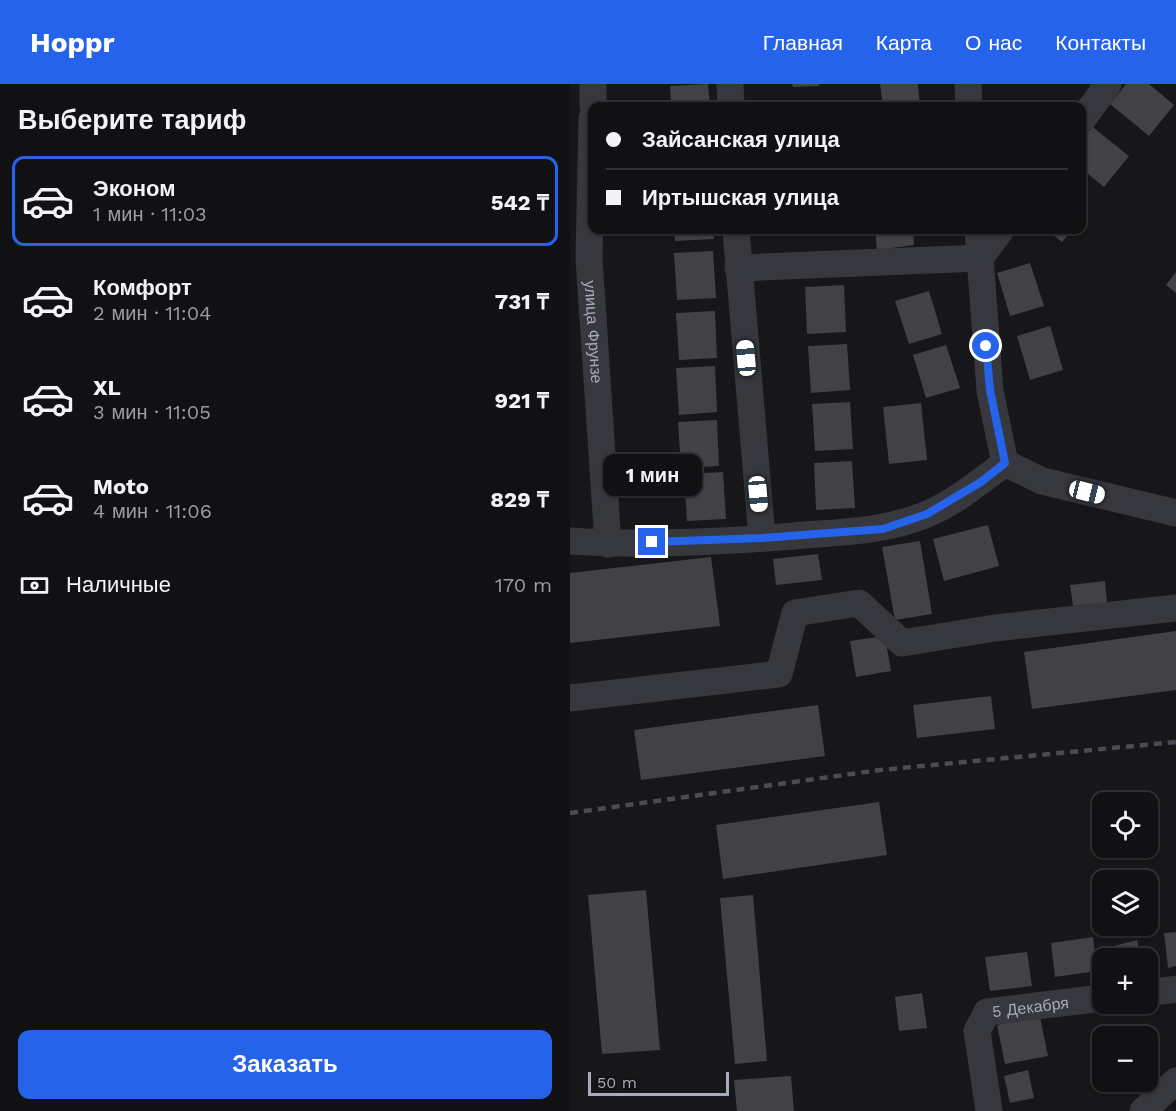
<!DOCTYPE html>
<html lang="ru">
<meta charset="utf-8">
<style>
:root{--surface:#111113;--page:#1e1f21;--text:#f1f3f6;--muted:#9c9da0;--line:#303133;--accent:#2563eb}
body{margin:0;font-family:"Work Sans",sans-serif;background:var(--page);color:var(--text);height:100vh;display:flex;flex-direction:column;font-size:22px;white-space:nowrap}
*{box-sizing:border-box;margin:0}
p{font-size:20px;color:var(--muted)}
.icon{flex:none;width:33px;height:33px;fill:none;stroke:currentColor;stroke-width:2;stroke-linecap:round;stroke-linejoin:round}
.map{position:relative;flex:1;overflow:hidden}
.drawer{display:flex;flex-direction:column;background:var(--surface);width:570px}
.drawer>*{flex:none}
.top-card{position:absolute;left:18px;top:18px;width:498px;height:132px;border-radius:12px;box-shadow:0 2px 4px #0004,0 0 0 2px var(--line);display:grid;align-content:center;height:132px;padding:0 18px;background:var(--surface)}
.fabs{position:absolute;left:522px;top:708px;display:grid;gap:12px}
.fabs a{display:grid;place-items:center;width:66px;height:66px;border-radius:12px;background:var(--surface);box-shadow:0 2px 4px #0004,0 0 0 2px var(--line);font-size:30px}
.scale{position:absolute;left:18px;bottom:15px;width:141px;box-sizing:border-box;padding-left:6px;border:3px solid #a8acba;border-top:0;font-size:16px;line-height:21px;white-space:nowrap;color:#a8acba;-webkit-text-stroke:4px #121214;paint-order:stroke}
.end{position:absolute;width:27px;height:27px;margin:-14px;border:8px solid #2563eb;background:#fff;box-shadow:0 0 0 3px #fff}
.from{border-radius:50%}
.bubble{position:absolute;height:42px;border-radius:12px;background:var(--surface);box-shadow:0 2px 4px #0004,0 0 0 2px var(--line);font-size:20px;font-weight:700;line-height:42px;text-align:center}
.car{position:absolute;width:18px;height:36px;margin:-18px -9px;border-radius:8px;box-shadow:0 0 4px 2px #0007;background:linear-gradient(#fff 24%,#345 0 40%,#fff 0 76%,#345 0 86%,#fff 0)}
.top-card b{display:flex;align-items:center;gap:21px;height:57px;font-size:22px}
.top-card b+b{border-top:2px solid var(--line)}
.top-card i{width:15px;height:15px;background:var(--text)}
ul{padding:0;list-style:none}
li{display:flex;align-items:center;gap:18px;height:90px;margin:0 12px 9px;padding:0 6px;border:3px solid transparent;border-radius:12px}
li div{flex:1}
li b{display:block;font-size:22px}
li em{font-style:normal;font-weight:700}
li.on{border-color:var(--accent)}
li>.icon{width:54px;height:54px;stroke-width:1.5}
h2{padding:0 18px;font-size:27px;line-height:72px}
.pay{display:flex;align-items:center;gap:15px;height:66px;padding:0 18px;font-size:22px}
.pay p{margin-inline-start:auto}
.button{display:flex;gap:12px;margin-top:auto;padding:12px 18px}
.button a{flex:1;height:69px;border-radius:12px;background:var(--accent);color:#fff;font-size:24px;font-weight:700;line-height:69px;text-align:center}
header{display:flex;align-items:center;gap:36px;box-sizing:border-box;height:84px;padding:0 30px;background:var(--accent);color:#fff}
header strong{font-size:28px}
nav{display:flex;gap:33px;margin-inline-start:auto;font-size:21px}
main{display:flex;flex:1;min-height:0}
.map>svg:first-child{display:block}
.building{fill:#414146}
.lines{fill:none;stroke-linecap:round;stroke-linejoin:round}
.minor{stroke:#37383e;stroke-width:27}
.rail{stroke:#4a4c53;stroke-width:4.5;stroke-dasharray:8 6;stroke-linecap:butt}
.route{stroke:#2563eb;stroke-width:8}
.labels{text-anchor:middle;stroke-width:5;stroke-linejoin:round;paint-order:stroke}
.street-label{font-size:16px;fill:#a8acba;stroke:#121214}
</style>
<header>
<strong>Hoppr</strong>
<nav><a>Главная</a><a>Карта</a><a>О нас</a><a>Контакты</a></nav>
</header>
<main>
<section class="drawer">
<h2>Выберите тариф</h2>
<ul>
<li class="on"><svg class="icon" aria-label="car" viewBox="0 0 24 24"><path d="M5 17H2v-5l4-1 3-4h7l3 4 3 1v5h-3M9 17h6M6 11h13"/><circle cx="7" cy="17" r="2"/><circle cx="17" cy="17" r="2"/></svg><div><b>Эконом</b><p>1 мин · 11:03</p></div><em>542 ₸</em></li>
<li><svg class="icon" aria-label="car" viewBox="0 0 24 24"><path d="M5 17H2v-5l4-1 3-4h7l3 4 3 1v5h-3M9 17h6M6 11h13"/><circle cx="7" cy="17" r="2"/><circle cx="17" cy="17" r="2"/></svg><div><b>Комфорт</b><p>2 мин · 11:04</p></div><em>731 ₸</em></li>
<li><svg class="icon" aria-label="car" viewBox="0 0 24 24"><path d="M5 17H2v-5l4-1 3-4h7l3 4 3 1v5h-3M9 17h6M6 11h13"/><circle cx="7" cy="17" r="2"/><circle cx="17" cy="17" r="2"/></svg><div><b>XL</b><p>3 мин · 11:05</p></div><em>921 ₸</em></li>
<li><svg class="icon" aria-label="car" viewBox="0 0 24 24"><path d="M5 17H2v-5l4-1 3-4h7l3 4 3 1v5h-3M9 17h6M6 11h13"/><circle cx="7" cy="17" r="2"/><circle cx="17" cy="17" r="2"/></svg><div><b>Moto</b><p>4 мин · 11:06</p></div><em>829 ₸</em></li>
</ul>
<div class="pay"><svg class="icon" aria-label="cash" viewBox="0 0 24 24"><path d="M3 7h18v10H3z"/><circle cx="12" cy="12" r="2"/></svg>Наличные<p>170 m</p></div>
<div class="button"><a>Заказать</a></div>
</section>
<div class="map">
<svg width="606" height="1027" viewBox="0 0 606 1027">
<rect width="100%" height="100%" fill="#171719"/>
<path class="building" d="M138,0l2,22h-39l-1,-20z
M222,0h27v2l-26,1z
M310,0h38l2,22h-37z
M556,0h23l25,21 -25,31 -39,-32z
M520,41l39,31 -25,31 -22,-18v-33z
M104,146h39l1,9 -39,2z
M305,146h38l1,15 -37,5z
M477,146h25l-10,12z
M143,167l3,47 -39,2 -3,-47z
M460,179l14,43 -34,10 -13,-43z
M606,188v21l-10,-8z
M274,201l2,47 -39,2 -2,-47z
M359,207l13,43 -33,10 -14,-43z
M145,227l2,47 -38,2 -3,-47z
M480,242l13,44 -33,10 -13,-44z
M277,260l3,46 -39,3 -3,-47z
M376,261l14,43 -34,10 -13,-43z
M145,282l2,46 -38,3 -3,-47z
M280,318l3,47 -38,2 -3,-47z
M351,319l6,57 -38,4 -6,-57z
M147,336l2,46 -38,2 -3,-46z
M282,377l3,47 -39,2 -2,-47z
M153,388l3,47 -39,2 -3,-47z
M418,441l11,41 -55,15 -11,-42z
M350,457l12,73 -37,6 -13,-73z
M248,470l4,26 -46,5 -3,-26z
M141,473l9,69 -150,17v-70z
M535,497l2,22 -34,3 -3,-21z
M606,547v59l-144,19 -8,-57z
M315,552l6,35 -35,6 -6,-36z
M421,612l4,33 -78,9 -4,-33z
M248,621l7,51 -184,24 -7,-50z
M309,718l8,53 -164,24 -7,-54z
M76,806l14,160 -58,4 -14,-159z
M183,811l14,166 -32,3 -15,-166z
M606,848v34l-8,2 -4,-35z
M523,853l4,34 -42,6 -4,-34z
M567,856l4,18h-24l-3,-12z
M457,868l5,34 -42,5 -5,-34z
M352,909l5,35 -28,3 -4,-34z
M470,933l8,39 -43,8 -8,-39z
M458,986l6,28 -24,5 -6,-27z
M221,992l3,35h-57l-3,-31z"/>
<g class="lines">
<g class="minor">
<path d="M160,0l1,22"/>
<path d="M398,0l1,22"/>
<path d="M23,22v-22"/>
<path id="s1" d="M22,35l-3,139 19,286"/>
<path d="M512,36l26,-36"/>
<path d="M166,146l26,308"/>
<path d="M408,146l12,161 15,72 37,18 134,32"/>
<path d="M168,184l242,-10 21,-28"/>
<path d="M0,457c74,5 150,1 224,-5 45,-4 89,-4 131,-21 28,-11 56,-34 80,-52"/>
<path d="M0,614l209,-24 16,-61 64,-10 43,40 93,-15 181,-20"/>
<path d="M578,909l28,-4"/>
<path id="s2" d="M419,1027l-12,-80 10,-19 115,-14"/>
<path d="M573,1027l33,-30"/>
</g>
<path class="rail" d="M0,729l310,-43 296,-28"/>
</g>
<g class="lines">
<path class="route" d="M82,458l110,-4 121,-9 44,-15 54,-32 24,-19 -15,-73 -4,-44"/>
</g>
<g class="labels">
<g class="street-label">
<text dy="6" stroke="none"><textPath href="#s1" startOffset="213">улица Фрунзе</textPath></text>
<text dy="6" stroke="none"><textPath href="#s2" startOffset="146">5 Декабря</textPath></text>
</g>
</g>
</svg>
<div class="fabs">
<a><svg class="icon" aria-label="locate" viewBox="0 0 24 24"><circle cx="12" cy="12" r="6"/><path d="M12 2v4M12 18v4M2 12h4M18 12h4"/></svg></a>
<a><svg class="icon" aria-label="layers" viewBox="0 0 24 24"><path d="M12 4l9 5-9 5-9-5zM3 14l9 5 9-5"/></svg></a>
<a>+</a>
<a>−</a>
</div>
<div class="scale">50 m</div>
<i class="end from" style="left:416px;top:262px"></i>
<i class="end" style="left:82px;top:458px"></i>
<div class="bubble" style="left:33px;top:370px;width:99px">1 мин</div>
<i class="car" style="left:176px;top:274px;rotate:355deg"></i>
<i class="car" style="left:517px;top:408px;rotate:104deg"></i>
<i class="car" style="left:188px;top:410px;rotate:175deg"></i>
<div class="top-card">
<b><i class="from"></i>Зайсанская улица</b>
<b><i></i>Иртышская улица</b>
</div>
</div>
</main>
